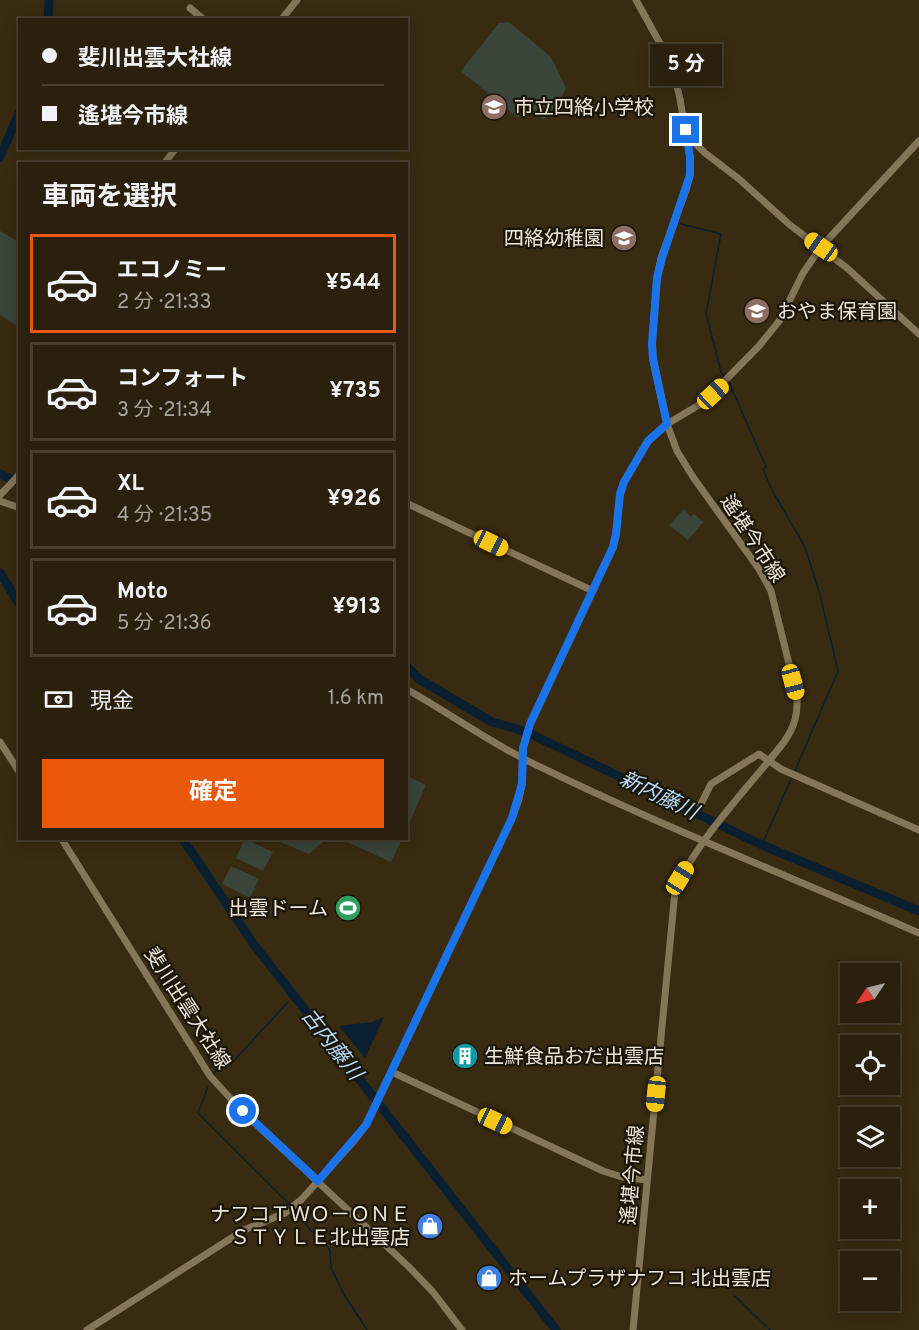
<!DOCTYPE html>
<html lang="ja">
<meta charset="utf-8">
<style>
:root{--surface:#2b200d;--page:#372d1b;--text:#f1f3f6;--muted:#a6a39d;--line:#473e2e;--accent:#ea580c}
body{margin:0;font-family:Overpass,"Noto Sans JP",sans-serif;background:var(--page);color:var(--text);height:100vh;display:flex;flex-direction:column;font-size:22px;white-space:nowrap}
*{box-sizing:border-box;margin:0}
p{font-size:20px;color:var(--muted)}
.icon{flex:none;width:33px;height:33px;fill:none;stroke:currentColor;stroke-width:2;stroke-linecap:round;stroke-linejoin:round}
.map{position:relative;flex:1;overflow:hidden}
.sheet{position:absolute;left:18px;top:162px;width:390px;height:678px;display:flex;flex-direction:column;background:var(--surface);border-radius:0px;box-shadow:0 3px 15px #0003,0 0 0 2px var(--line)}
.sheet>*{flex:none}
.guide{position:absolute;left:18px;top:18px;width:390px;height:132px;border-radius:0px;box-shadow:0 3px 15px #0003,0 0 0 2px var(--line);display:grid;align-content:center;height:132px;padding:0 24px;background:var(--surface)}
.needle{width:39px;rotate:235deg}
.buttons{position:absolute;left:840px;top:963px;display:grid;gap:12px}
.buttons a{display:grid;place-items:center;width:60px;height:60px;border-radius:0px;background:var(--surface);box-shadow:0 3px 15px #0003,0 0 0 2px var(--line);font-size:30px}
.end{position:absolute;width:27px;height:27px;margin:-14px;border:8px solid #1a73e8;background:#fff;box-shadow:0 0 0 3px #fff}
.from{border-radius:50%}
.bubble{position:absolute;height:42px;border-radius:0px;background:var(--surface);box-shadow:0 3px 15px #0003,0 0 0 2px var(--line);font-size:20px;font-weight:700;line-height:42px;text-align:center}
.car{position:absolute;width:18px;height:36px;margin:-18px -9px;border-radius:8px;box-shadow:0 0 4px 2px #0007;background:linear-gradient(#f5c518 24%,#345 0 40%,#f5c518 0 76%,#345 0 86%,#f5c518 0)}
.guide b{display:flex;align-items:center;gap:21px;height:57px;font-size:22px}
.guide b+b{border-top:2px solid var(--line)}
.guide i{width:15px;height:15px;background:var(--text)}
ul{padding:0;list-style:none}
li{display:flex;align-items:center;gap:18px;height:99px;margin:0 12px 9px;padding:0 12px;border:3px solid var(--line);border-radius:0px}
li div{flex:1}
li b{display:block;font-size:22px}
li em{font-style:normal;font-weight:700}
li.active{border-color:var(--accent)}
li>.icon{width:54px;height:54px;stroke-width:1.5}
h2{padding:0 24px;font-size:27px;line-height:72px}
.pay{display:flex;align-items:center;gap:15px;height:66px;padding:0 24px;font-size:22px}
.pay p{margin-inline-start:auto}
.primary-button{display:flex;gap:12px;margin-top:auto;padding:12px 24px}
.primary-button a{flex:1;height:69px;border-radius:0px;background:var(--accent);color:#fff;font-size:24px;font-weight:700;line-height:69px;text-align:center}
.map>svg:first-child{display:block}
.green{fill:#394539}
.water{fill:#0a2030}
.lines{fill:none;stroke-linecap:round;stroke-linejoin:round}
.stream{stroke:#0a2030;stroke-width:1.5}
.river{stroke:#0a2030;stroke-width:9}
.secondary{stroke:#85765a;stroke-width:7}
.route{stroke:#1a73e8;stroke-width:8}
.labels{text-anchor:middle;stroke-width:4.5;stroke-linejoin:round;paint-order:stroke}
.poi-label{font-size:20px;fill:#efe6d7;stroke:#1b150a;text-anchor:start}
.street-label{font-size:20px;fill:#efe6d7;stroke:#1b150a}
.water-label{font-size:21px;font-style:italic;fill:#b4daf7;stroke:#1b150a}
</style>
<div class="map">
<svg width="919" height="1330" viewBox="0 0 919 1330">
<rect width="100%" height="100%" fill="#392b11"/>
<path class="green" d="M509,22l42,35 15,31 -6,12 -16,20 -16,-13 -10,11 -57,-47 38,-48z
M0,231l19,11v85l-19,-12z
M684,509l7,8 3,-3 9,8 -15,18 -19,-15z
M407,776l19,9 -19,43z
M245,839l28,13 -10,19 -27,-13z
M273,839h53l-17,15z
M341,839h61l-11,23z
M231,866l28,13 -9,19 -28,-14z"/>
<path class="water" d="M384,1017l-19,41 -26,-32 33,-4z"/>
<g class="lines">
<path class="stream" d="M677,72l6,25
M684,105l7,33
M692,146l1,22
M678,221l-1,2 44,11 -15,79 15,59 3,4
M729,382l37,85 -3,2 9,21 33,57 15,48 18,76 -43,100
M762,845l29,-66
M214,1074l8,-16 8,7 58,-63
M208,1087l-10,26 92,92
M294,1208l17,23 10,4 5,7 4,9 1,16 12,26 24,37
M734,1295l36,35"/>
<path class="river" d="M48,20l1,-20
M0,157l20,-46
M0,474l20,9
M0,573l20,32
M406,666l13,13 73,43 22,6 19,7 229,110 157,66
M182,838l73,108 301,384"/>
<path class="secondary" d="M190,8l14,12
M281,20l16,-20
M688,140l6,2 11,11 34,26 51,46 57,43 72,66
M164,164l12,-16
M0,495l20,-21
M0,501l20,7
M406,503l187,88
M406,689c40,22 77,49 118,70 129,64 263,116 395,174
M0,742l20,31
M700,806l11,-22 48,-30 22,15 138,61
M61,838l149,238 32,35 167,156 24,25 29,38
M392,1072l211,99 19,6 25,3
M87,1330l157,-100 41,-17 17,-14 51,-57 13,-17 146,-307 7,-19 3,-15 1,-36 7,-24 83,-177 3,-13 4,-40 4,-12 24,-41 19,-17 37,-22 55,-56 21,-26 23,-47 18,-26 98,-106
M633,1330l42,-439c21,-51 75,-105 109,-149 11,-16 14,-28 13,-46l-26,-105 -12,-22 -66,-92 -16,-26 -10,-27 -14,-65 -1,-16 5,-65 4,-20 25,-68 4,-15v-18l-10,-58 -8,-34 -36,-65"/>
</g>
<g class="lines">
<path class="route" d="M243,1111l75,70 48,-56 146,-307 10,-34 1,-36 7,-24 83,-177 3,-13 4,-40 4,-12 24,-41 19,-17 -14,-65 -1,-15 5,-66 5,-20 28,-83v-18l-4,-27"/>
</g>
<defs>
<symbol id="school-disc" viewBox="-11 -11 22 22"><circle r="9.5" fill="#8d6e63" stroke="#1b150a"/><path d="M0-5L7-2L0 1L-7-2ZM-4 1L0 2.5L4 1V4Q0 6-4 4Z" fill="#fff"/></symbol>
<symbol id="stadium-disc" viewBox="-11 -11 22 22"><circle r="9.5" fill="#2e9e5b" stroke="#1b150a"/><path d="M0-5a6.5 5 0 1 0 0 10a6.5 5 0 1 0 0-10ZM-3.5-1.8h7v3.6h-7Z" fill="#fff"/></symbol>
<symbol id="building-disc" viewBox="-11 -11 22 22"><circle r="9.5" fill="#0f9aa8" stroke="#1b150a"/><path d="M-4-6H4V6H1V3H-1V6H-4ZM-2.5-4.3h1.7v1.8h-1.7ZM.8-4.3h1.7v1.8H.8ZM-2.5-1h1.7V.8h-1.7ZM.8-1h1.7V.8H.8Z" fill="#fff"/></symbol>
<symbol id="shop-disc" viewBox="-11 -11 22 22"><circle r="9.5" fill="#3f7fe0" stroke="#1b150a"/><path d="M-5-2.5h2.3a2.7 3.5 0 0 1 5.4 0H5L5.5 6h-11ZM-1.5-2.5h3a1.5 2.3 0 0 0-3 0Z" fill="#fff"/></symbol>
</defs>
<g fill-rule="evenodd">
<use href="#school-disc" x="479" y="92" width="30" height="30"/>
<use href="#school-disc" x="609" y="223" width="30" height="30"/>
<use href="#school-disc" x="742" y="296" width="30" height="30"/>
<use href="#stadium-disc" x="333" y="893" width="30" height="30"/>
<use href="#building-disc" x="450" y="1041" width="30" height="30"/>
<use href="#shop-disc" x="415" y="1211" width="30" height="30"/>
<use href="#shop-disc" x="474" y="1263" width="30" height="30"/>
</g>
<g class="labels">
<g class="poi-label">
<text x="514" y="114">市立四絡小学校</text>
<text x="604" y="245" text-anchor="end">四絡幼稚園</text>
<text x="777" y="318">おやま保育園</text>
<text x="328" y="915" text-anchor="end">出雲ドーム</text>
<text x="484" y="1063">生鮮食品おだ出雲店</text>
<text x="410" y="1221" text-anchor="end">ナフコＴＷＯ－ＯＮＥ<tspan x="410" dy="23">ＳＴＹＬＥ北出雲店</tspan></text>
<text x="508" y="1285">ホームプラザナフコ 北出雲店</text>
</g>
<g class="street-label">
<text transform="translate(753 538) rotate(57)" y="7">遙堪今市線</text>
<text transform="translate(188 1008) rotate(57)" y="7">斐川出雲大社線</text>
<text transform="translate(632 1175) rotate(-85)" y="7">遙堪今市線</text>
</g>
<g class="water-label">
<text transform="translate(659 795) rotate(26)" y="7">新内藤川</text>
<text transform="translate(332 1044) rotate(52)" y="7">古内藤川</text>
</g>
</g>
</svg>
<div class="buttons">
<a><svg class="needle" viewBox="-14 -14 28 28"><path d="M0-13l5 13h-10z" fill="#e53935"/><path d="M0 13l5-13h-10z" fill="#a6a39d"/></svg></a>
<a><svg class="icon" aria-label="locate" viewBox="0 0 24 24"><circle cx="12" cy="12" r="6"/><path d="M12 2v4M12 18v4M2 12h4M18 12h4"/></svg></a>
<a><svg class="icon" aria-label="layers" viewBox="0 0 24 24"><path d="M12 4l9 5-9 5-9-5zM3 14l9 5 9-5"/></svg></a>
<a>+</a>
<a>−</a>
</div>
<i class="end from" style="left:243px;top:1111px"></i>
<i class="end" style="left:686px;top:130px"></i>
<div class="bubble" style="left:650px;top:44px;width:72px">5 分</div>
<i class="car" style="left:821px;top:247px;rotate:305deg"></i>
<i class="car" style="left:713px;top:394px;rotate:47deg"></i>
<i class="car" style="left:491px;top:543px;rotate:116deg"></i>
<i class="car" style="left:793px;top:682px;rotate:165deg"></i>
<i class="car" style="left:680px;top:878px;rotate:32deg"></i>
<i class="car" style="left:656px;top:1094px;rotate:186deg"></i>
<i class="car" style="left:495px;top:1121px;rotate:115deg"></i>
<div class="guide">
<b><i class="from"></i>斐川出雲大社線</b>
<b><i></i>遙堪今市線</b>
</div>
<section class="sheet">
<h2>車両を選択</h2>
<ul>
<li class="active"><svg class="icon" aria-label="car" viewBox="0 0 24 24"><path d="M5 17H2v-5l4-1 3-4h7l3 4 3 1v5h-3M9 17h6M6 11h13"/><circle cx="7" cy="17" r="2"/><circle cx="17" cy="17" r="2"/></svg><div><b>エコノミー</b><p>2 分 · 21:33</p></div><em>¥544</em></li>
<li><svg class="icon" aria-label="car" viewBox="0 0 24 24"><path d="M5 17H2v-5l4-1 3-4h7l3 4 3 1v5h-3M9 17h6M6 11h13"/><circle cx="7" cy="17" r="2"/><circle cx="17" cy="17" r="2"/></svg><div><b>コンフォート</b><p>3 分 · 21:34</p></div><em>¥735</em></li>
<li><svg class="icon" aria-label="car" viewBox="0 0 24 24"><path d="M5 17H2v-5l4-1 3-4h7l3 4 3 1v5h-3M9 17h6M6 11h13"/><circle cx="7" cy="17" r="2"/><circle cx="17" cy="17" r="2"/></svg><div><b>XL</b><p>4 分 · 21:35</p></div><em>¥926</em></li>
<li><svg class="icon" aria-label="car" viewBox="0 0 24 24"><path d="M5 17H2v-5l4-1 3-4h7l3 4 3 1v5h-3M9 17h6M6 11h13"/><circle cx="7" cy="17" r="2"/><circle cx="17" cy="17" r="2"/></svg><div><b>Moto</b><p>5 分 · 21:36</p></div><em>¥913</em></li>
</ul>
<div class="pay"><svg class="icon" aria-label="cash" viewBox="0 0 24 24"><path d="M3 7h18v10H3z"/><circle cx="12" cy="12" r="2"/></svg>現金<p>1.6 km</p></div>
<div class="primary-button"><a>確定</a></div>
</section>
</div>
